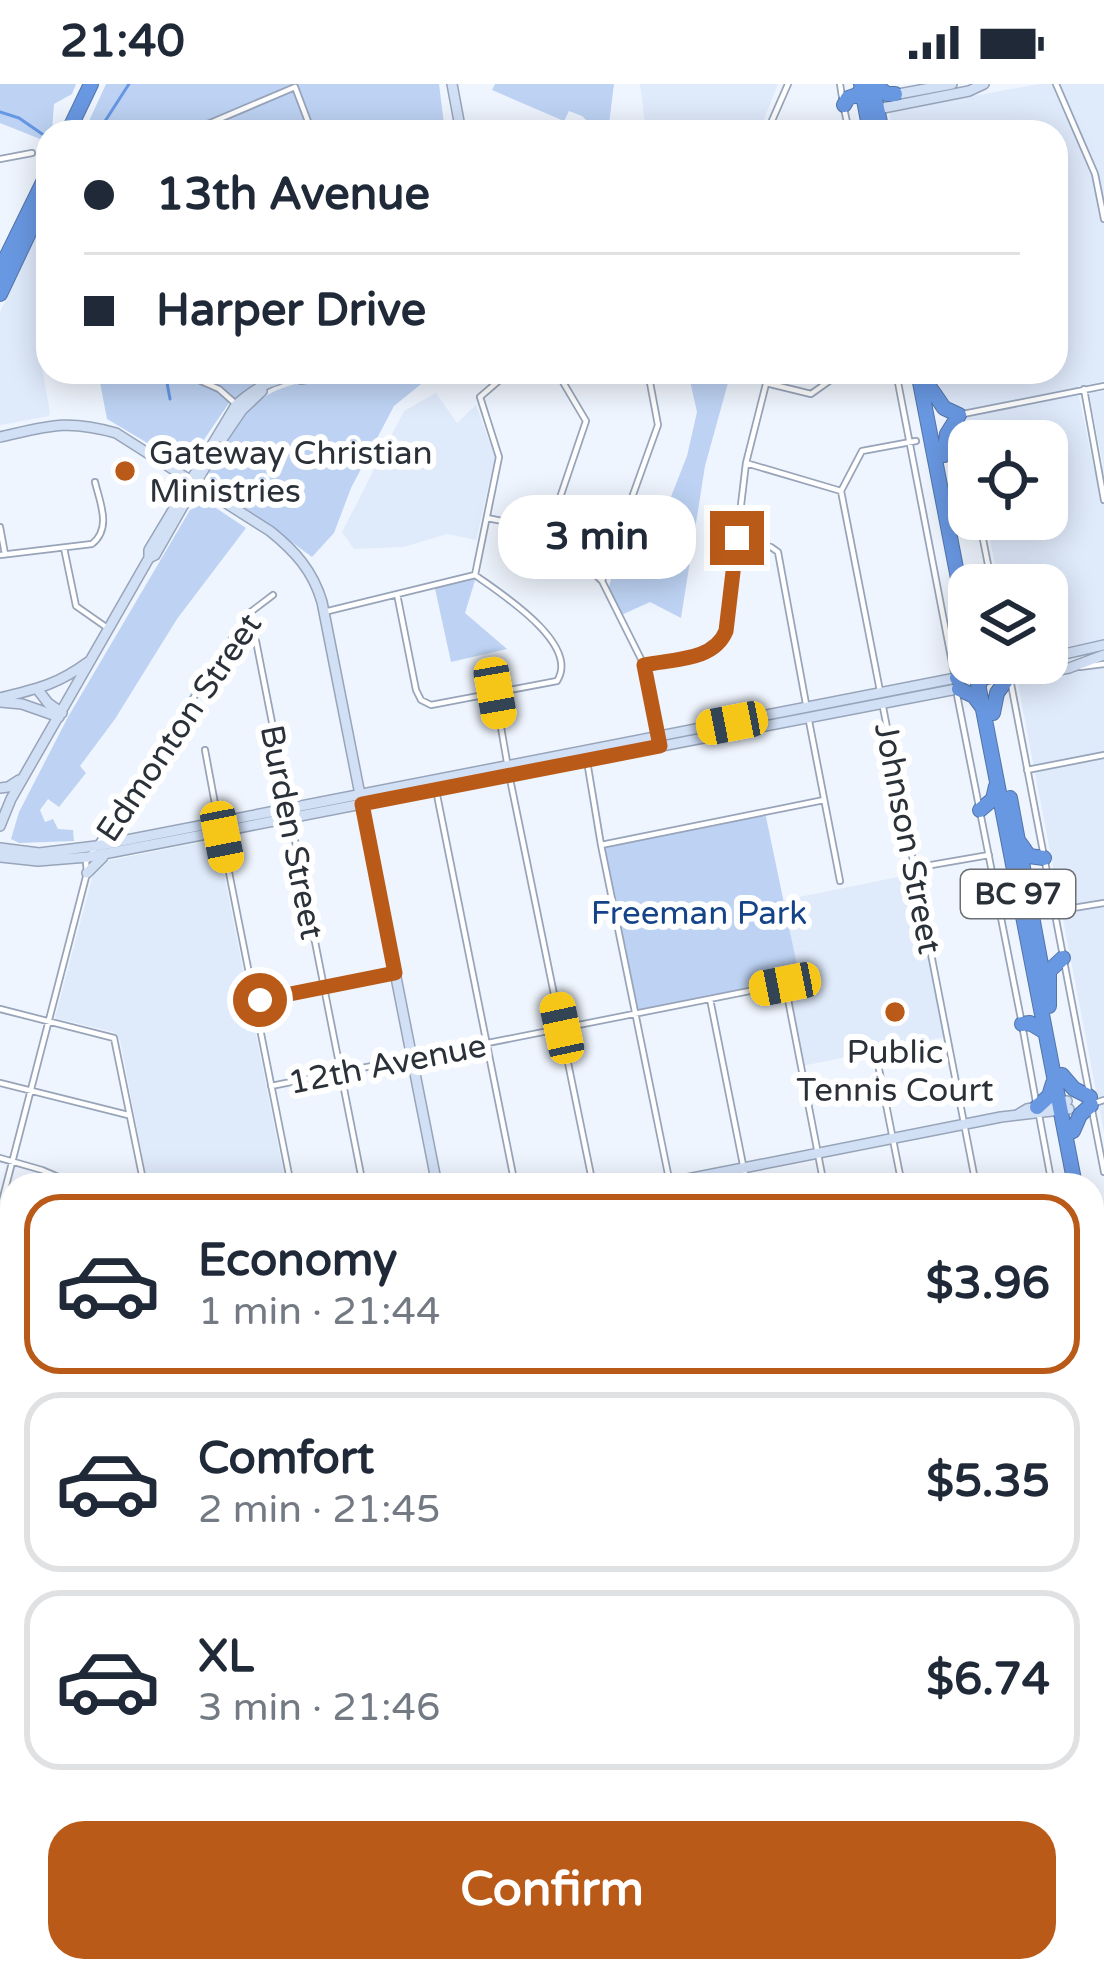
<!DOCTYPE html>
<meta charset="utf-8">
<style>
:root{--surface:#fff;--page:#f2f2f3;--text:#1f2937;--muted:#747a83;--line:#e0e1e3;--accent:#ba5a18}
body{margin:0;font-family:"Varela Round",sans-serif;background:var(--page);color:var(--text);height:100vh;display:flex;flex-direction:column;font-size:45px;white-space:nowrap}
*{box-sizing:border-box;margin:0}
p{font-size:39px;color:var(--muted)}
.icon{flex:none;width:66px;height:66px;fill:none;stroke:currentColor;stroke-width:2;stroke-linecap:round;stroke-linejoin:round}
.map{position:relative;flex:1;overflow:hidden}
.panel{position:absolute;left:0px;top:1089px;width:1104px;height:810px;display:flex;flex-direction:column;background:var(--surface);border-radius:36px 36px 0 0;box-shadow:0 6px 30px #0003}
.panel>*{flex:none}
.hud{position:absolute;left:36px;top:36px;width:1032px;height:264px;border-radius:36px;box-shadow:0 6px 30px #0003;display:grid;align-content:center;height:264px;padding:0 48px;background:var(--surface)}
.buttons{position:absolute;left:948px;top:336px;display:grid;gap:24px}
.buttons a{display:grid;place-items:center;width:120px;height:120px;border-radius:24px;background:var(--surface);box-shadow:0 6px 30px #0003;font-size:60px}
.end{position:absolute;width:54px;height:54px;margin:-27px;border:15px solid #ba5a18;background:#fff;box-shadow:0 0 0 6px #fff}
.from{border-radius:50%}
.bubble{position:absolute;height:84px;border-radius:36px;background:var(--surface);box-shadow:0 6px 30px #0003;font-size:39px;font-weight:700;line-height:84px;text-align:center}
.car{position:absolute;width:36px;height:72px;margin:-36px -18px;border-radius:15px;box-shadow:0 0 9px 3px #0007;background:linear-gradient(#f5c518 24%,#345 0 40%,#f5c518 0 76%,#345 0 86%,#f5c518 0)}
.hud b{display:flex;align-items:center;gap:42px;height:114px;font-size:45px}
.hud b+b{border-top:3px solid var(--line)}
.hud i{width:30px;height:30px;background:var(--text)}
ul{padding:21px 0 0;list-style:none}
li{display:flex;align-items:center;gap:36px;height:180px;margin:0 24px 18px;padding:0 24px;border:6px solid var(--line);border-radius:36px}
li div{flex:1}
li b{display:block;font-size:45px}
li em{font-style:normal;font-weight:700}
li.active{border-color:var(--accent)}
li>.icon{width:108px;height:108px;stroke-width:1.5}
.primary-button{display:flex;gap:24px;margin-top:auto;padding:24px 48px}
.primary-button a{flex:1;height:138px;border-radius:36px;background:var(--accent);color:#fff;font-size:48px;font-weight:700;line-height:138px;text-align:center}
.status{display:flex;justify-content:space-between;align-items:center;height:84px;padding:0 60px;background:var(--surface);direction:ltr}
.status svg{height:33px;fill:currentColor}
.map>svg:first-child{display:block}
.built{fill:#dfeafb}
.green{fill:#bed3f4}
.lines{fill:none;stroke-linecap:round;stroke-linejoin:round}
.stream{stroke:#6597e5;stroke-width:3}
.street-casing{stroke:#97a4b9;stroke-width:8}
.secondary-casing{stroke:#97a4b9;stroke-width:12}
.highway-casing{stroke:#5374a7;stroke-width:16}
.street{stroke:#fff;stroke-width:4.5}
.secondary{stroke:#d2e0f6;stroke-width:9}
.highway{stroke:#6998e2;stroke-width:14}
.route{stroke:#ba5a18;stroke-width:15}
.poi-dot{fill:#ba5a18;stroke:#fff;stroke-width:4.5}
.labels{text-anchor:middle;stroke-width:12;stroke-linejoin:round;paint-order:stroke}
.shield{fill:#fff;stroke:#6b6f74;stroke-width:3}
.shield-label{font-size:30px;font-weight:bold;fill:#2b3139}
.poi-label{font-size:33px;fill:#2b3139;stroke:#fff;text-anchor:start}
.street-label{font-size:33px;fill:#2b3139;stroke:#fff}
.park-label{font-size:33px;fill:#154389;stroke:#fff}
</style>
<div class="status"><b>21:40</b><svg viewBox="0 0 49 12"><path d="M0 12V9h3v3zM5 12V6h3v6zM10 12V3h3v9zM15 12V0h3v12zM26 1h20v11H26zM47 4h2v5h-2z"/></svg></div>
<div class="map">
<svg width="1104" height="1899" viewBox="0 0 1104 1899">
<rect width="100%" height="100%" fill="#eff5fe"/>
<path class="built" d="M640,0h138l-19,48h-113z
M1039,0h65v297l-27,6 17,82 9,-3 -14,-73 15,-2v742l-90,-470h33v-78h-48l-13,-66h61v-78h-76l-5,-26 -23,-15 -6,-28h119v-240h-163l-4,-21z
M48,128v136l-9,3 11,62 -1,3 -49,9v-113z
M436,309l21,30 19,-18 19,52 -19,83 -29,-6 -43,13 -50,2 -12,-17 62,-121z
M217,755l69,346h-138l-28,-145 -7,-8 -58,-14 41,-155z
M913,790l32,163 -143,29 -18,-88 14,-3 -14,-75z
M0,1743l12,4v120l-12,-3z
M89,1887h285l19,8 -1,4h-257z"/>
<path class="green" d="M0,0h76l-4,10 -18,10 -2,28h-4l-3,9 -45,-18z
M106,0h333l6,48h-361z
M495,0h119l-6,48h-9l-17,-16 -13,-5 -5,10 -72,-31z
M98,288h144l1,4 25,-4 1,3 -40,28 -43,63 -79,-47z
M357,288h79l-42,34 -43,82 -17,45 -22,24 -101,-74 -2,-12c13,-20 26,-45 42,-63 25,-27 72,-29 106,-36z
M688,288h43l-26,94 -24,152 -31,-16 -33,15 -11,-20 18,-62 28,10 35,-89 10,-44z
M207,418l39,26 -69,91 -62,100 -35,47 6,7 -27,34 -11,-8 -8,11 5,12 8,-3 5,10 15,1 1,11 -55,2 -8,-4 8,-27 49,-95 122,-207z
M477,490l-12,39 42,36 -56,13 -17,-78z
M765,728l34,163 -90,23 -76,14 -33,-166z"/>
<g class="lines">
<path class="stream" d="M0,28l19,6 29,20
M98,48l31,-48
M165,288l5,27"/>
<defs>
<path id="street" d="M840,0l2,13
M1056,0l39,90 9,45
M844,24l5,24
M198,48l5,-6 92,-39 17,45
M767,48l21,-48
M0,75l32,-6
M188,288l6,6 25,11 18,16
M896,288l58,301
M766,299l45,11 31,-22
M1084,305l20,111
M963,330l141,-28
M960,338l9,46
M746,379l95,28
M841,407l39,200
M841,407l21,-40 54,-10
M487,434l62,12 53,51 42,84 14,70
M979,435l13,66
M0,443l5,27
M549,446l37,-109 -29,-49
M737,454l34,9 7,5 28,152
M64,464l12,58 30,21
M0,471l92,-11c20,-16 8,-41 3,-62
M475,491l24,-118 -19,-60 29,-25
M602,497l56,-156 -10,-53
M397,510l19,96 5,10 10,5 126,-24c24,-37 -57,-88 -82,-106
M324,528l151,-37
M241,543l15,14 33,168
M644,581c29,-6 71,-4 82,-34l20,-168 23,-91
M1080,583l24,-3
M1011,600l78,408
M495,609l12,69
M957,611l64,324
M882,618l94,483
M809,637l31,160
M205,666l13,70
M587,677l14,84 68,334
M1027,686l77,-15
M510,695l83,406
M436,706l79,395
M291,736l72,365
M221,748l70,353
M601,761l223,-45
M914,784l75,-13
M1055,827l49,-8
M710,915l37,186
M254,917l141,-28
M0,925l114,29 30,147
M1023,946l13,72
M876,970l26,131
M0,999l128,32
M271,1002l514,-102 39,201
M1092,1020l12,-4
M1092,1026l12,62
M1039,1031l13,70
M0,1074l42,12 35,15
M0,1125l87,-336 -1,-11 162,-248 25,-19
M0,1148l12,4
M1092,1308l12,62
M0,1431l12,15
M0,1501l12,-5
M0,1579l12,-3
M1092,1651l12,-2
M1092,1703l6,33
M0,1720l12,7
M1092,1737l12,-2
M1092,1812l12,-2
M1092,1884l12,-1
M518,1887l3,12
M636,1887l2,12
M876,1887l6,12
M671,1899l71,-12
M964,1899l10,-3 -7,-9"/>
<path id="secondary" d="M452,0l9,48
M893,11l59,-11
M873,26l96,-19 15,-7
M301,295l35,-7
M0,353c49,-11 66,-18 116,-4l154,98c25,20 43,40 52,71l115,583
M223,354l19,-28 20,-19
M149,474l6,-3 53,-93
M1047,574l57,-13
M1001,584l23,-5
M1008,595l61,-11 35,-13
M38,606l10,13 14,10
M0,614c36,-9 57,-13 88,-36
M0,618l22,2 37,13
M0,704l8,-1 11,-7
M0,742l11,-27 138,-241v-8l87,-145c24,-22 40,-26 72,-33
M0,764l39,5 57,-7 865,-169
M0,773l38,4 50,-4 874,-169
M87,789l16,-16
M1017,1031l10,-6 40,-8
M657,1101l344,-68 68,-8
M0,1226l12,5
M1092,1469l12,-2
M1092,1478l12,-3
M0,1620l12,15
M0,1672l12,1
M0,1869l12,3
M70,1887l46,12
M592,1887l3,12"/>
<path id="highway" d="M861,0l9,48
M872,0l10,48
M874,0l13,10h8
M844,21l4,-7 9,-3 5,-6
M68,48l23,-48
M0,186l48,-98
M0,210l48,-101
M918,288l51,263
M931,305l13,19 15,7
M944,371l3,-21 12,-19
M974,579l101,522
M957,594l12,-15
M979,601l3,-7 30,-6
M959,605l15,7 8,11
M993,629l4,-20 10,-14
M1010,714l32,172
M980,726l13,-11 3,-13
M1020,759l9,13 15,2
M1049,922v-35l14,-13
M1022,940l8,-1 15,9
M1062,991l12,14 16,8
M1037,1023l12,-11 4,-13
M1073,1047l7,-16 11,-10
M1092,1142l12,61
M1092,1192l12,64
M1092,1275l12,6"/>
</defs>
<use href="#street" class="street-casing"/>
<use href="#secondary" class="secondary-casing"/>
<use href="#highway" class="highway-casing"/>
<use href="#street" class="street"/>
<use href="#secondary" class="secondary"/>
<use href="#highway" class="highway"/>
</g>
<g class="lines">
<path class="route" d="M260,916l135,-27 -33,-169 298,-58 -16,-81c29,-6 70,-4 82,-34l11,-93"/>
</g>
<g class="poi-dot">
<circle cx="125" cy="387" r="12"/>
<circle cx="895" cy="928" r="12"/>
</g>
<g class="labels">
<rect class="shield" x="961" y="786" width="114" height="48" rx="9"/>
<g class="shield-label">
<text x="1018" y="820">BC 97</text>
</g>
<g class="poi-label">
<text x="149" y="380">Gateway Christian<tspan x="149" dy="38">Ministries</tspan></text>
<text x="895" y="979" text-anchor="middle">Public<tspan x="895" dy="38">Tennis Court</tspan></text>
</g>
<g class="street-label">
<text transform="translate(178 643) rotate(-56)" y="12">Edmonton Street</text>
<text transform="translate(293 748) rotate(79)" y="12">Burden Street</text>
<text transform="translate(909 754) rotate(79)" y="12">Johnson Street</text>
<text transform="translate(387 979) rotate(-11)" y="12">12th Avenue</text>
</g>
<g class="park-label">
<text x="699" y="840">Freeman Park</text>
</g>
</g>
</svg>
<div class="buttons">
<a><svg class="icon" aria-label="locate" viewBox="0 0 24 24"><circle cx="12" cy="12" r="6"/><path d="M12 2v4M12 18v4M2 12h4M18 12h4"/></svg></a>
<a><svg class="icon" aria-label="layers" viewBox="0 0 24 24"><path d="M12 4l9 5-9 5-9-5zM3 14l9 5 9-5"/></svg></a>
</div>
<i class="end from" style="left:260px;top:916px"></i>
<i class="end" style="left:737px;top:454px"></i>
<div class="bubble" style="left:498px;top:411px;width:198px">3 min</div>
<i class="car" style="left:495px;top:609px;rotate:170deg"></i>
<i class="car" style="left:732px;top:639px;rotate:259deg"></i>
<i class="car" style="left:222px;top:753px;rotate:169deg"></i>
<i class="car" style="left:785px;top:900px;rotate:259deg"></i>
<i class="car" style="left:562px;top:944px;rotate:348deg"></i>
<div class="hud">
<b><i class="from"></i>13th Avenue</b>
<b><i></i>Harper Drive</b>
</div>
<section class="panel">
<ul>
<li class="active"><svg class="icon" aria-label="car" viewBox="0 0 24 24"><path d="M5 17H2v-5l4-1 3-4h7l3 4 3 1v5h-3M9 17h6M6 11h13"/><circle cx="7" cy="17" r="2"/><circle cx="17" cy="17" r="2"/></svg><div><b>Economy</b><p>1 min · 21:44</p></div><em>$3.96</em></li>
<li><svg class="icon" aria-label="car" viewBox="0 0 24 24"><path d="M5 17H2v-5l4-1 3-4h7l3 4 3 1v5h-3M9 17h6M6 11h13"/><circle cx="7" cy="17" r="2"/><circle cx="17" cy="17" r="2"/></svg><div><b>Comfort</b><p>2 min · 21:45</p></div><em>$5.35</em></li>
<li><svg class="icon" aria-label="car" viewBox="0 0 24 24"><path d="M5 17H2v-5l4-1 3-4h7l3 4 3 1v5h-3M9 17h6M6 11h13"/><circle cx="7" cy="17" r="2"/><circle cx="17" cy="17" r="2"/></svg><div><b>XL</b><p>3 min · 21:46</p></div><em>$6.74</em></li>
</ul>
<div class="primary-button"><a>Confirm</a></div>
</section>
</div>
